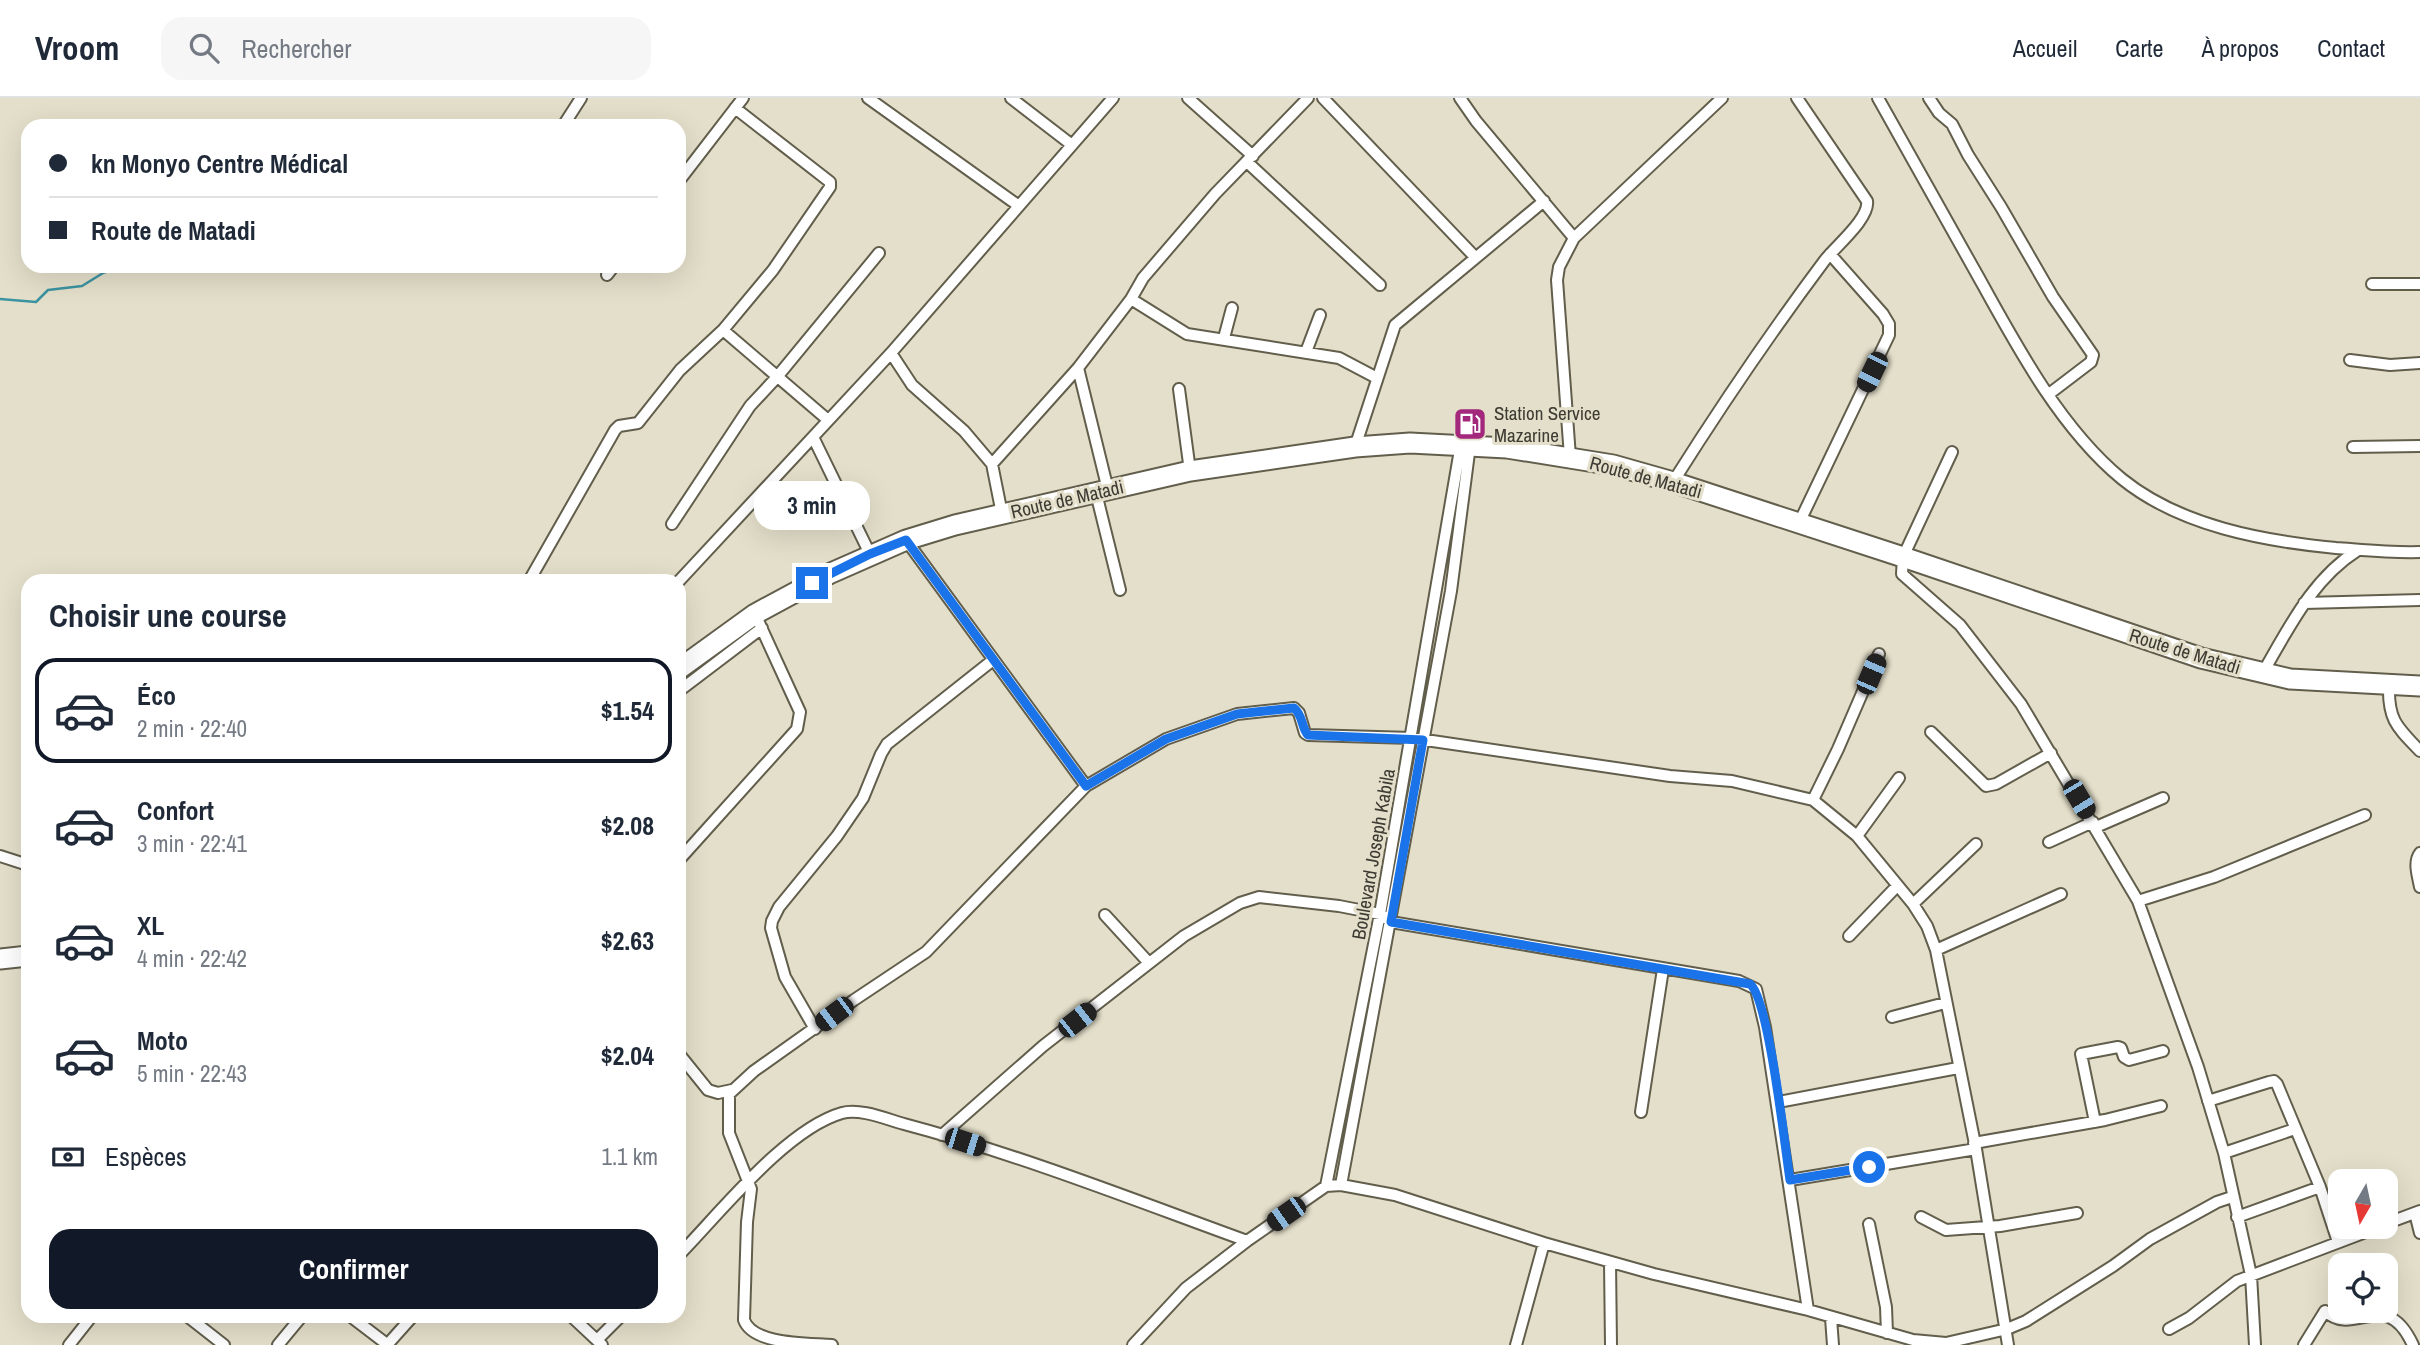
<!DOCTYPE html>
<html lang="fr">
<meta charset="utf-8">
<style>
:root{--surface:#fff;--page:#f6f6f7;--text:#1f2937;--muted:#747a83;--line:#e0e1e3;--accent:#111827}
body{margin:0;font-family:"Archivo Narrow",sans-serif;background:var(--page);color:var(--text);height:100vh;display:flex;flex-direction:column;font-size:26px;white-space:nowrap}
*{box-sizing:border-box;margin:0}
p{font-size:23px;color:var(--muted)}
.icon{flex:none;width:38px;height:38px;fill:none;stroke:currentColor;stroke-width:2;stroke-linecap:round;stroke-linejoin:round}
.map{position:relative;flex:1;overflow:hidden}
.drawer{position:absolute;left:21px;top:476px;width:665px;height:749px;display:flex;flex-direction:column;background:var(--surface);border-radius:21px;box-shadow:0 7px 28px #0002}
.drawer>*{flex:none}
.top-card{position:absolute;left:21px;top:21px;width:665px;height:154px;border-radius:21px;box-shadow:0 7px 28px #0002;display:grid;align-content:center;height:154px;padding:0 28px;background:var(--surface)}
.needle{width:46px;rotate:189deg}
.fabs{position:absolute;left:2328px;top:1071px;display:grid;gap:14px}
.fabs a{display:grid;place-items:center;width:70px;height:70px;border-radius:14px;background:var(--surface);box-shadow:0 7px 28px #0002;font-size:35px}
.end{position:absolute;width:32px;height:32px;margin:-16px;border:9px solid #1a73e8;background:#fff;box-shadow:0 0 0 4px #fff}
.from{border-radius:50%}
.bubble{position:absolute;height:49px;border-radius:21px;background:var(--surface);box-shadow:0 7px 28px #0002;font-size:23px;font-weight:700;line-height:49px;text-align:center}
.car{position:absolute;width:21px;height:42px;margin:-21px -10px;border-radius:9px;box-shadow:0 0 5px 2px #0007;background:linear-gradient(#222 24%,#8ab4d8 0 40%,#222 0 76%,#8ab4d8 0 86%,#222 0)}
.top-card b{display:flex;align-items:center;gap:24px;height:66px;font-size:26px}
.top-card b+b{border-top:2px solid var(--line)}
.top-card i{width:18px;height:18px;background:var(--text)}
ul{padding:0;list-style:none}
li{display:flex;align-items:center;gap:21px;height:105px;margin:0 14px 10px;padding:0 14px;border:4px solid transparent;border-radius:21px}
li div{flex:1}
li b{display:block;font-size:26px}
li em{font-style:normal;font-weight:700}
li.current{border-color:var(--accent)}
li>.icon{width:63px;height:63px;stroke-width:1.5}
h2{padding:0 28px;font-size:32px;line-height:84px}
.pay{display:flex;align-items:center;gap:18px;height:77px;padding:0 28px;font-size:26px}
.pay p{margin-inline-start:auto}
.primary-button{display:flex;gap:14px;margin-top:auto;padding:14px 28px}
.primary-button a{flex:1;height:80px;border-radius:21px;background:var(--accent);color:#fff;font-size:28px;font-weight:700;line-height:80px;text-align:center}
header{display:flex;align-items:center;gap:42px;box-sizing:border-box;height:98px;padding:0 35px;background:var(--surface);border-bottom:2px solid var(--line)}
header strong{font-size:33px}
nav{display:flex;gap:38px;margin-inline-start:auto;font-size:24px}
.search{width:490px;height:63px;background:var(--page);display:flex;align-items:center;gap:18px;box-sizing:border-box;padding:0 24px;border-radius:21px;color:var(--muted);font-size:26px}
.map>svg:first-child{display:block}
.lines{fill:none;stroke-linecap:round;stroke-linejoin:round}
.stream{stroke:#3c93a1;stroke-width:2.5}
.street-casing{stroke:#625e4c;stroke-width:14}
.highway-casing{stroke:#625e4c;stroke-width:23}
.street{stroke:#fff;stroke-width:10}
.highway{stroke:#fff;stroke-width:19}
.route{stroke:#1a73e8;stroke-width:9}
.labels{text-anchor:middle;stroke-width:6;stroke-linejoin:round;paint-order:stroke}
.poi-label{font-size:19px;fill:#3d3b33;stroke:#e4dfca;text-anchor:start}
.street-label{font-size:19px;fill:#3d3b33;stroke:#e4dfca}
</style>
<header>
<strong>Vroom</strong>
<div class="search"><svg class="icon" aria-label="search" viewBox="0 0 24 24"><circle cx="10" cy="10" r="6"/><path d="M15 15l6 6"/></svg>Rechercher</div>
<nav><a>Accueil</a><a>Carte</a><a>À propos</a><a>Contact</a></nav>
</header>
<div class="map">
<svg width="2420" height="1247" viewBox="0 0 2420 1247">
<rect width="100%" height="100%" fill="#e4dfca"/>
<g class="lines">
<path class="stream" d="M0,201l36,3 12,-12 34,-4 21,-13 18,-7"/>
<defs>
<path id="street" d="M868,0l151,108
M1011,0l61,47
M1188,0l65,58
M1323,0l152,159
M1460,0l16,23 98,117 -15,29 -2,13 13,177
M1878,0c34,60 67,120 101,180 38,69 82,151 143,201 58,47 141,62 214,69 28,2 56,5 84,4
M1929,0l10,15 13,11 16,31 33,52 52,90 40,58 -2,7 -42,32
M563,28l18,-28
M1247,64l133,123
M679,83l64,-83
M1574,140l148,-140
M607,177l7,-9
M2372,186h48
M1131,201l56,35 152,24 38,20
M723,232l105,90
M1224,240l8,-30
M1306,254l14,-37
M891,255l21,32 52,46 28,33 10,50
M2350,262l40,5 30,-2
M1078,270l30,122
M1179,291l11,82
M813,339l57,117
M1355,349l40,-122 149,-124
M2353,349l67,-1
M1952,354l-49,105 -1,17 58,51 61,79 117,197 60,166 26,86 27,122 4,70
M992,366l86,-96 53,-69 12,-21 72,-84 93,-96
M1673,384c48,-76 98,-150 152,-222 11,-14 45,-42 42,-59l-70,-103
M1096,395l24,97
M1799,425l90,-188v-11l-6,-10 -53,-60
M672,426l78,-118 27,-29 102,-124
M906,442l180,246
M529,483l86,-151 4,-4 19,-3 42,-53 43,-40 50,-60 57,-83v-5l-95,-74
M679,483l212,-228 222,-255
M2304,505l116,-3
M2262,576c27,-46 50,-95 96,-124
M2389,588c-1,34 8,41 31,65
M679,593l83,-63
M1931,634l55,54 10,-2 55,-31
M1813,702l25,-51 41,-95
M2096,729l67,-29
M1857,738l42,-58
M2049,744l44,-20
M2420,755c-7,9 -2,23 0,34
M0,758l28,9
M679,762l118,-131 3,-17 -45,-98
M2138,803l76,-24 151,-62
M1913,806l63,-60
M1105,817l44,48
M1849,838l48,-50
M1936,852l125,-56
M1892,919l53,-14
M815,931l-30,-52 -14,-49 1,-7 7,-14 58,-71 26,-38 18,-44 6,-10 106,-84
M679,956l29,36 10,3 14,-3
M2208,1003l61,-19 5,-1 3,3 43,103 18,55
M1778,1004l180,-34
M1641,1014l22,-143
M2095,1024l-14,-68 37,-7 3,1 3,9 5,3 34,-9
M942,1037l101,-89 141,-110 56,-33 19,-6 80,9 41,8 11,8 348,59 17,8 9,38 43,283
M1974,1045l131,-23 56,-14
M2224,1055l71,-24
M1790,1082l186,-31
M1341,1087l110,-594 19,-146
M1326,1088l54,-272 81,-470
M2415,1115l5,20
M1921,1119l25,13 54,-4 77,-13
M2237,1119l83,-30
M1869,1126l17,83 1,26
M2385,1126l35,-13
M679,1157c41,-42 107,-126 163,-142 18,-5 44,6 62,11 117,31 230,76 343,117
M1610,1164l1,83
M187,1218l37,29
M350,1218l38,29
M571,1218l31,29
M1831,1220l2,27
M2169,1231l20,-11 48,-37 142,-54
M597,1242l24,-24
M69,1247l23,-29
M278,1247l24,-29
M387,1247l26,-29
M832,1247c-24,-2 -79,0 -88,-25l3,-98 4,-33 -22,-56v-39l25,-23 100,-71 72,-48 160,-166 80,-47 71,-25 57,-6 5,5 6,20 3,2 104,3 258,38 62,5 81,19 44,36 56,68 14,22 9,24 40,199 32,196
M1133,1247l53,-57 61,-47 79,-55 15,-1 54,10 149,48 110,31 154,36 105,30 33,3 61,-14 19,-8 87,-55 37,-27 67,-37 15,-5
M1516,1247l28,-102
M2304,1247l21,-34c29,28 60,-26 88,34"/>
<path id="highway" d="M679,571l76,-55 76,-41 75,-33 49,-15 235,-54 165,-24 55,-4 97,5 106,17 60,17 230,75 298,101 89,21 130,7
M0,861l28,-3"/>
</defs>
<use href="#street" class="street-casing"/>
<use href="#highway" class="highway-casing"/>
<use href="#street" class="street"/>
<use href="#highway" class="highway"/>
</g>
<g class="lines">
<path class="route" d="M812,485l58,-29 36,-14 180,246 80,-47 71,-25 57,-6c9,7 7,19 14,27l115,5 -32,182 359,62c19,15 35,164 40,196l79,-13"/>
</g>
<defs>
<symbol id="fuel-square" viewBox="-11 -11 22 22"><rect x="-9" y="-9" width="18" height="18" rx="4" fill="#a3277b" stroke="#e4dfca"/><path d="M-5.5-6h7V0h2V4h1.3V-2.5L3-4.5l.8-.8L6-3V5H2.5V1h-1V6h-7ZM-4.2-4.7v3.2H.2V-4.7Z" fill="#fff"/></symbol>
</defs>
<g fill-rule="evenodd">
<use href="#fuel-square" x="1451" y="307" width="38" height="38"/>
</g>
<g class="labels">
<g class="poi-label">
<text x="1494" y="322">Station Service<tspan x="1494" dy="22">Mazarine</tspan></text>
</g>
<g class="street-label">
<text transform="translate(1646 379) rotate(15)" y="7">Route de Matadi</text>
<text transform="translate(1067 401) rotate(-13)" y="7">Route de Matadi</text>
<text transform="translate(2185 553) rotate(17)" y="7">Route de Matadi</text>
<text transform="translate(1373 756) rotate(-80)" y="7">Boulevard Joseph Kabila</text>
</g>
</g>
</svg>
<div class="fabs">
<a><svg class="needle" viewBox="-14 -14 28 28"><path d="M0-13l5 13h-10z" fill="#e53935"/><path d="M0 13l5-13h-10z" fill="#747a83"/></svg></a>
<a><svg class="icon" aria-label="locate" viewBox="0 0 24 24"><circle cx="12" cy="12" r="6"/><path d="M12 2v4M12 18v4M2 12h4M18 12h4"/></svg></a>
</div>
<i class="end from" style="left:1869px;top:1069px"></i>
<i class="end" style="left:812px;top:485px"></i>
<div class="bubble" style="left:754px;top:383px;width:116px">3 min</div>
<i class="car" style="left:1872px;top:274px;rotate:206deg"></i>
<i class="car" style="left:1871px;top:576px;rotate:23deg"></i>
<i class="car" style="left:2079px;top:701px;rotate:149deg"></i>
<i class="car" style="left:834px;top:916px;rotate:233deg"></i>
<i class="car" style="left:1077px;top:922px;rotate:52deg"></i>
<i class="car" style="left:965px;top:1044px;rotate:108deg"></i>
<i class="car" style="left:1286px;top:1116px;rotate:235deg"></i>
<div class="top-card">
<b><i class="from"></i>kn Monyo Centre Médical</b>
<b><i></i>Route de Matadi</b>
</div>
<section class="drawer">
<h2>Choisir une course</h2>
<ul>
<li class="current"><svg class="icon" aria-label="car" viewBox="0 0 24 24"><path d="M5 17H2v-5l4-1 3-4h7l3 4 3 1v5h-3M9 17h6M6 11h13"/><circle cx="7" cy="17" r="2"/><circle cx="17" cy="17" r="2"/></svg><div><b>Éco</b><p>2 min · 22:40</p></div><em>$1.54</em></li>
<li><svg class="icon" aria-label="car" viewBox="0 0 24 24"><path d="M5 17H2v-5l4-1 3-4h7l3 4 3 1v5h-3M9 17h6M6 11h13"/><circle cx="7" cy="17" r="2"/><circle cx="17" cy="17" r="2"/></svg><div><b>Confort</b><p>3 min · 22:41</p></div><em>$2.08</em></li>
<li><svg class="icon" aria-label="car" viewBox="0 0 24 24"><path d="M5 17H2v-5l4-1 3-4h7l3 4 3 1v5h-3M9 17h6M6 11h13"/><circle cx="7" cy="17" r="2"/><circle cx="17" cy="17" r="2"/></svg><div><b>XL</b><p>4 min · 22:42</p></div><em>$2.63</em></li>
<li><svg class="icon" aria-label="car" viewBox="0 0 24 24"><path d="M5 17H2v-5l4-1 3-4h7l3 4 3 1v5h-3M9 17h6M6 11h13"/><circle cx="7" cy="17" r="2"/><circle cx="17" cy="17" r="2"/></svg><div><b>Moto</b><p>5 min · 22:43</p></div><em>$2.04</em></li>
</ul>
<div class="pay"><svg class="icon" aria-label="cash" viewBox="0 0 24 24"><path d="M3 7h18v10H3z"/><circle cx="12" cy="12" r="2"/></svg>Espèces<p>1.1 km</p></div>
<div class="primary-button"><a>Confirmer</a></div>
</section>
</div>
